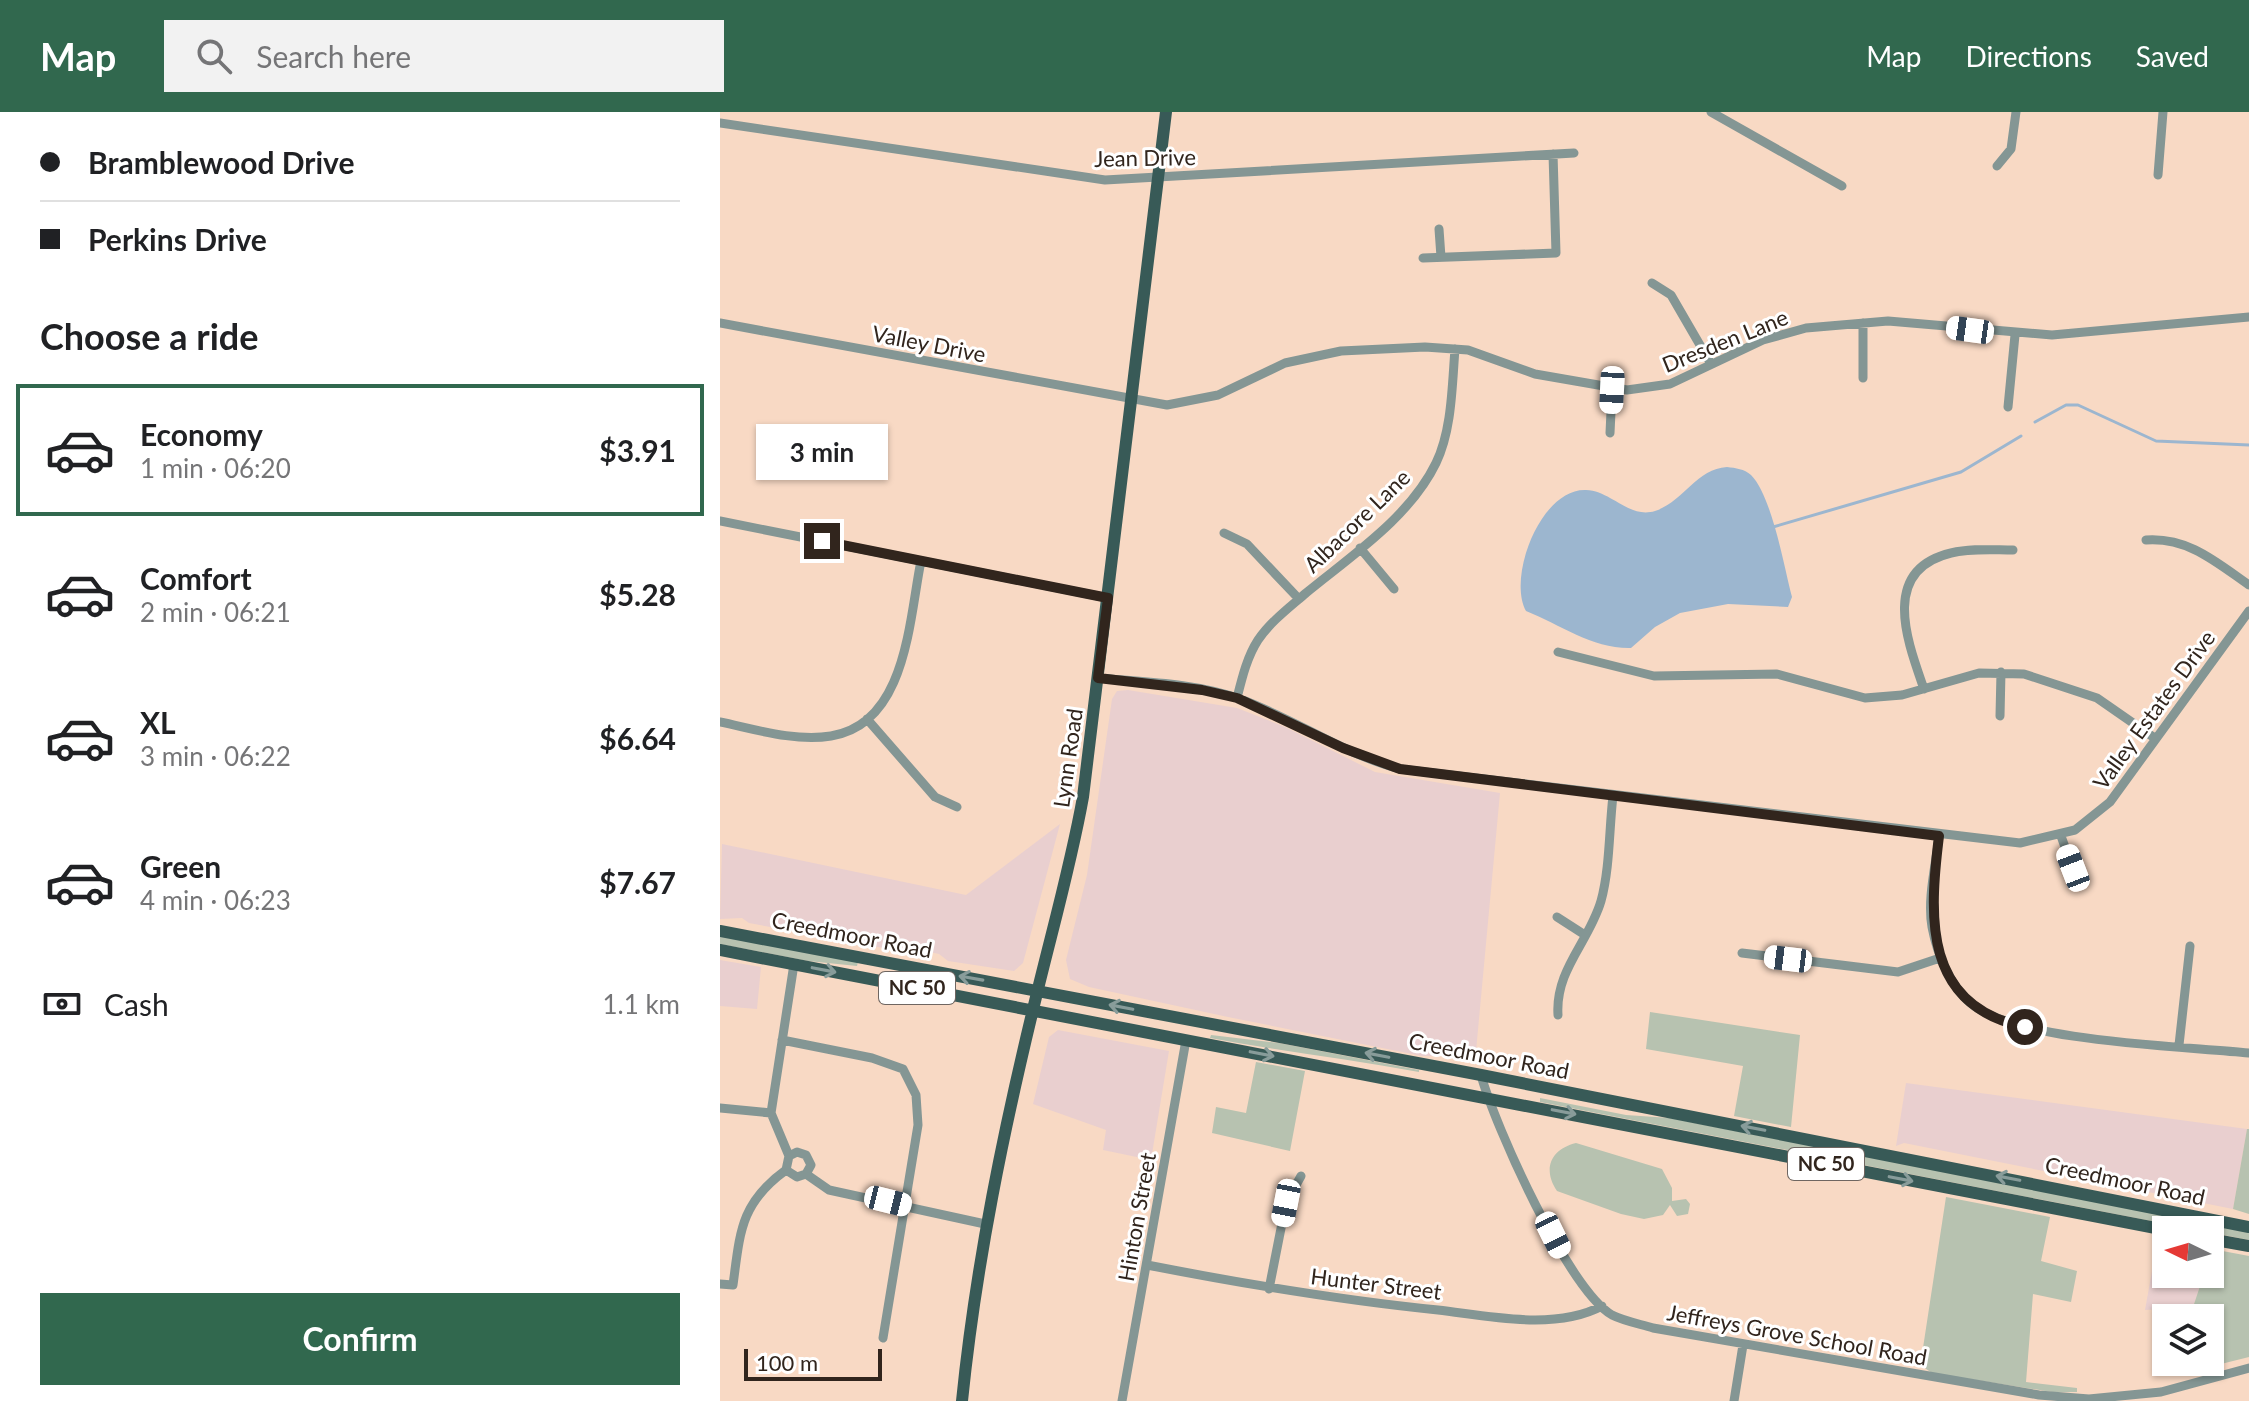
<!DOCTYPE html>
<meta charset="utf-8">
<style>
:root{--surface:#fff;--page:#f2f2f2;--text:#202124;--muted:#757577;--line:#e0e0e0;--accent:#31684e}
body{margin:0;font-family:Lato,sans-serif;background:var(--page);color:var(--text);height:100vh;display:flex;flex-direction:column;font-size:30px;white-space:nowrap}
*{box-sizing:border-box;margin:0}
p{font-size:26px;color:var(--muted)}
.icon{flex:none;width:44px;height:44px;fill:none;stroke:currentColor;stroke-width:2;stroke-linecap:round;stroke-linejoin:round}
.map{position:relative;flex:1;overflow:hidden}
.details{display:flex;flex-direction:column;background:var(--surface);width:720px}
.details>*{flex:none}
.banner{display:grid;align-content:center;height:176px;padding:0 40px;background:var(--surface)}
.needle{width:52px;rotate:275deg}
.controls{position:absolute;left:1432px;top:1104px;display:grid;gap:16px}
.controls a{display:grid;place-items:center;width:72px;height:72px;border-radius:0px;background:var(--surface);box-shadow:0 2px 6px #0004;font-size:40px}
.scale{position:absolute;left:24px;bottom:20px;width:138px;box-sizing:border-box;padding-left:8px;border:4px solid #31251d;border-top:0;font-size:22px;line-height:28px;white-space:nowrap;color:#31251d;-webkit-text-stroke:6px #fff;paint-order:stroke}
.end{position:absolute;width:36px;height:36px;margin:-18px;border:10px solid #31251d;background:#fff;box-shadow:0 0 0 4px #fff}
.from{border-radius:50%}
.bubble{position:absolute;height:56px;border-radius:0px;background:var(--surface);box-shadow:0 2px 6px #0004;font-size:26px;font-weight:700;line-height:56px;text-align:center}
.car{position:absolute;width:24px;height:48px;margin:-24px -12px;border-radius:10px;box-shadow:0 0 6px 2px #0007;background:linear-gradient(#fff 24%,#345 0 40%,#fff 0 76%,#345 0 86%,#fff 0)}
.banner b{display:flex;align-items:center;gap:28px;height:76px;font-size:30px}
.banner b+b{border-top:2px solid var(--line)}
.banner i{width:20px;height:20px;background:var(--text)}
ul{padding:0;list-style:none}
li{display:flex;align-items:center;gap:24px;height:132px;margin:0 16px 12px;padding:0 24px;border:4px solid transparent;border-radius:0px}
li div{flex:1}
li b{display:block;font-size:30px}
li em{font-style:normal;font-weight:700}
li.on{border-color:var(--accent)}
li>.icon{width:72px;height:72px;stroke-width:1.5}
h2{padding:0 40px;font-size:36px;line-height:96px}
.pay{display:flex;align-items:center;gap:20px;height:88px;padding:0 40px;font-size:30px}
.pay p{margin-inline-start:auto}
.action{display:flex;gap:16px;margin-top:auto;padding:16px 40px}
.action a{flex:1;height:92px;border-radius:0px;background:var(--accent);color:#fff;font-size:32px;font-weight:700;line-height:92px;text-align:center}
header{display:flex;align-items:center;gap:48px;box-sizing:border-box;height:112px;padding:0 40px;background:var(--accent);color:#fff}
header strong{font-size:38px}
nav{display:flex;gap:44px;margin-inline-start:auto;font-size:28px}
.search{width:560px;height:72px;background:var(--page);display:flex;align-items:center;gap:20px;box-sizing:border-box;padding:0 28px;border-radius:0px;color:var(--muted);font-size:30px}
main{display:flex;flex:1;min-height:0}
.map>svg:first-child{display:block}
.commercial{fill:#e9cfcf}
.green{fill:#b7c2b0}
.water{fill:#9cb6cf}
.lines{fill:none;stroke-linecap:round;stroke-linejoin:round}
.stream{stroke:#9cb6cf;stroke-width:3}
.minor{stroke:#849694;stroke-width:9}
.major{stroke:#385a57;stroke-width:12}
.oneway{stroke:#889c9a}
.route{stroke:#31251d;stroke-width:10}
.labels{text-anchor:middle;stroke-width:6;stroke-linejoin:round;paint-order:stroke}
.shield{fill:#fff;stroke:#6f6661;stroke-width:2}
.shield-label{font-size:20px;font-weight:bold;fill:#31251d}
.street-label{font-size:22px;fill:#31251d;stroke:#fff}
</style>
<header>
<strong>Map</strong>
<div class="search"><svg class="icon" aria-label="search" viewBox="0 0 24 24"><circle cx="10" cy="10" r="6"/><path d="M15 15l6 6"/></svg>Search here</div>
<nav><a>Map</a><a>Directions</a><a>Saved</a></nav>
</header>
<main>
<section class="details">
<div class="banner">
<b><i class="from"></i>Bramblewood Drive</b>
<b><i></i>Perkins Drive</b>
</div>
<h2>Choose a ride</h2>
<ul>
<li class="on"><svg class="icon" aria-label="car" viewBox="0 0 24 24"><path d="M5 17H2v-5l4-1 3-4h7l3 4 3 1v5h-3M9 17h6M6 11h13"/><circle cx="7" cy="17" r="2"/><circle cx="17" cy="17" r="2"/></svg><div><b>Economy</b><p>1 min · 06:20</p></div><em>$3.91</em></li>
<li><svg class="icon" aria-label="car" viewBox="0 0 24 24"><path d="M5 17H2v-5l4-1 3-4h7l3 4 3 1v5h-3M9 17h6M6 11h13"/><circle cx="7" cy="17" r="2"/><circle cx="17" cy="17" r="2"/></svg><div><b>Comfort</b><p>2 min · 06:21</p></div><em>$5.28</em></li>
<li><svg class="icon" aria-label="car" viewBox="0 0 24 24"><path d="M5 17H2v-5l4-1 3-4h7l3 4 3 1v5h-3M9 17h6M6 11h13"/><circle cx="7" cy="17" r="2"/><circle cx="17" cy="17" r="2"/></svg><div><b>XL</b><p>3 min · 06:22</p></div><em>$6.64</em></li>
<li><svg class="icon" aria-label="car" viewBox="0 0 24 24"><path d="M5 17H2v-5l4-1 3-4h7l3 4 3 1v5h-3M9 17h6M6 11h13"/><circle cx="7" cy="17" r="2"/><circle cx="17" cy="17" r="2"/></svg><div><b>Green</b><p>4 min · 06:23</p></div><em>$7.67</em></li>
</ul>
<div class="pay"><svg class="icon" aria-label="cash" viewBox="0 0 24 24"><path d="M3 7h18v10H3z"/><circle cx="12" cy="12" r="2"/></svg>Cash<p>1.1 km</p></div>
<div class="action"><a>Confirm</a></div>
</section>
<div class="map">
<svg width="1529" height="1289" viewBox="0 0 1529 1289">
<rect width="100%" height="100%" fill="#f8d9c4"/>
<path class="commercial" d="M408,578l109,18 48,19 90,45 125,21 -25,269 -28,-6h-25l-194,-39 -139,-30 -19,-8 -4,-19 21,-85 25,-176 5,-8z
M340,712l-37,139 -9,8 -66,-10 -9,-7 -18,-4 -11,3 -161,-30 -7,-5 -22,1 2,-75 244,51z
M0,848l41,7 -4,42 -37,-3z
M338,918l111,21 -18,109 -48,-10 3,-20 -73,-26 16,-67z
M1186,971l341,46 -14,80 -329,-66 -8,3z
M1438,1126l8,1v35h38l-11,33 -48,3z"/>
<path class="green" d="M0,824l138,26 -1,4 -49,-5 -88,-17z
M930,900l150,23 -9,92 -57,-11 9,-50 -97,-17z
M491,923l68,8 140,27v2c-70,-13 -139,-21 -209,-34z
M536,950l49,9 -15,80 -78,-18 4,-26 30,6z
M820,986l86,17 44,3 579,114v8l-709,-138z
M1527,1017h2v85l-16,-5z
M856,1031l86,26 10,19v13l14,-2 4,5 -2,10 -11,2 -7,-11 -7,10 -19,4 -23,-5 -64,-23c-15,-22 -6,-42 19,-48z
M1226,1085l104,20 -9,44 36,10 -6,31 -38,-8 -7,88 51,6v4h-25l-120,-19 -19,-13 8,1z
M1492,1137l37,7v101l-52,13 -1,-8h14v-44h-16l-1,-11 11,-33h6z"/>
<path class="water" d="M1007,355c9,1 17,2 24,8 21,21 33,92 41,122l-4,10 -60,-3 -48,9 -25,14 -24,21c-38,1 -70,-23 -105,-37 -19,-34 15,-123 60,-121 26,1 43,29 69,21 28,-9 41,-42 72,-44z"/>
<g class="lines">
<path class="stream" d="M1315,310l31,-17h12l78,36 93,4
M1053,415l188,-55 60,-36"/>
<path class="minor" d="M991,0l131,74
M0,11l385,57 469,-27
M1277,54l14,-17 5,-37
M1438,63l5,-63
M719,117l2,28
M703,146l133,-5 -3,-99
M932,171l19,12 40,69
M0,211l447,82 51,-10 67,-32 56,-12 84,-4 43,3 67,24 92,16 43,-6 93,-44 43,-12 82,-7 164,14 197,-18
M1143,211v55
M1288,295l7,-72
M890,321l2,-43
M0,409l388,77
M504,421l23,11 52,55
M1426,428c42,-3 70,22 103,45
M640,436l34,41
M838,540l96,24 123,-2 88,24 37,-3 77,-22 45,1 73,24 59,41
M378,566c46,4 98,5 142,21 55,20 103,55 160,70l620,74 55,-13 35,-28 139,-191
M1204,577c-16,-46 -45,-119 27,-136 20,-5 42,-3 62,-3
M517,586c5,-20 10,-41 21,-58 12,-18 32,-33 48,-47 45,-37 104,-76 130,-130 16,-33 16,-77 19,-114
M1280,604l1,-44
M147,607l68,78 22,10
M0,610c34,7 75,20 111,14 76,-12 78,-117 90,-175
M1219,724c-3,29 -12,62 -7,91 5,27 19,62 42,79 50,36 209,40 275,47
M1341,724l17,47
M837,805l28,18
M1022,841l156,19 42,-14
M838,903c-3,-45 31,-73 43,-114 9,-33 8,-72 12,-105
M62,928l90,18 31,11 13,26 2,30 -35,213
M1459,933l11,-99
M761,963c14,51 87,214 131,240 12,6 28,9 41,13l386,67 50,4 72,-7 88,-24
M0,996l51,5
M69,1044l8,-4 9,3 5,10 -5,9 -9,3 -11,-7 3,-14 -18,-43 23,-149
M86,1062l23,16 156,34
M427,1153c97,19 193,35 291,45 51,6 117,21 164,-4
M0,1172l13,1c7,-52 7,-82 53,-115
M549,1177l17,-86 15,-27
M402,1289l64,-361
M1014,1289l9,-56"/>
<path class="major" d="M0,819l761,144 768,152
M0,838l1446,280
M1490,1127l39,7
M242,1289c14,-138 42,-273 75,-408 16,-66 34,-129 46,-196l83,-685"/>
</g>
<defs><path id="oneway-shaft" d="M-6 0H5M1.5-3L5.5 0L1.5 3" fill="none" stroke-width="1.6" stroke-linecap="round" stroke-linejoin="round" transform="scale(2)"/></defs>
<g class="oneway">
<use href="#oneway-shaft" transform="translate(104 858) rotate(11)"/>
<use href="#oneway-shaft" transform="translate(251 866) rotate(-170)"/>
<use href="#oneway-shaft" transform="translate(401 895) rotate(-169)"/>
<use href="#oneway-shaft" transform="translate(542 942) rotate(11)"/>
<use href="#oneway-shaft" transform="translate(657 943) rotate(-169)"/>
<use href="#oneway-shaft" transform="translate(844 1000) rotate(11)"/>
<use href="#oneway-shaft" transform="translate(1033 1016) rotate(-169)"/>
<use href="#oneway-shaft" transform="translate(1288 1066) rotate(-169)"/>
<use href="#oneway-shaft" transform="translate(1181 1067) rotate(11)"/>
</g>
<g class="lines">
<path class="route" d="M102,429l286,57 -10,80 104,12 35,8 106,50 57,21 539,67c-10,81 -16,170 86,191"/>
</g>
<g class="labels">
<g class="shield">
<rect x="159" y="860" width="76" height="32" rx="6"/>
<rect x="1068" y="1036" width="76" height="32" rx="6"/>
</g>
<g class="shield-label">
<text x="197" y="883">NC 50</text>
<text x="1106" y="1059">NC 50</text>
</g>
<g class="street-label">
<text transform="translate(425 46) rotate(-1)" y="8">Jean Drive</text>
<text transform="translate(1005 229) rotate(-22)" y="8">Dresden Lane</text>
<text transform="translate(209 232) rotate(11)" y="8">Valley Drive</text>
<text transform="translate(637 409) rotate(-44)" y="8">Albacore Lane</text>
<text transform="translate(1434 598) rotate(-54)" y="8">Valley Estates Drive</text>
<text transform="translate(348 646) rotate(-82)" y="8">Lynn Road</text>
<text transform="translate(132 823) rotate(11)" y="8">Creedmoor Road</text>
<text transform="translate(769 944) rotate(11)" y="8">Creedmoor Road</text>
<text transform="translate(1405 1069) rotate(12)" y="8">Creedmoor Road</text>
<text transform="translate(417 1105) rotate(-80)" y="8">Hinton Street</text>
<text transform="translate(656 1172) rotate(7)" y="8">Hunter Street</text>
<text transform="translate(1077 1223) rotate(10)" y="8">Jeffreys Grove School Road</text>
</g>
</g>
</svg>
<div class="controls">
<a><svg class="needle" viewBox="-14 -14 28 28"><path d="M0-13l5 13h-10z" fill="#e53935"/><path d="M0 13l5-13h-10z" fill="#757577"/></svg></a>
<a><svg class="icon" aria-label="layers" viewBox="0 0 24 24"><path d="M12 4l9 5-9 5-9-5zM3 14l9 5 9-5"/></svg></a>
</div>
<div class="scale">100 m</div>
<i class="end from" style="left:1305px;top:915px"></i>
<i class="end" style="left:102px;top:429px"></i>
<div class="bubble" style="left:36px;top:312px;width:132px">3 min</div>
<i class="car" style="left:1250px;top:218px;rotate:278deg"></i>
<i class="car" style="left:892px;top:278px;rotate:183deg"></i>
<i class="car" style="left:1353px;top:756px;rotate:339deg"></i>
<i class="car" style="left:1068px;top:847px;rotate:277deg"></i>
<i class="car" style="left:168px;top:1089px;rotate:104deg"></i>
<i class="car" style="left:566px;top:1091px;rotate:191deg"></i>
<i class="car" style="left:833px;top:1123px;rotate:154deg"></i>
</div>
</main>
